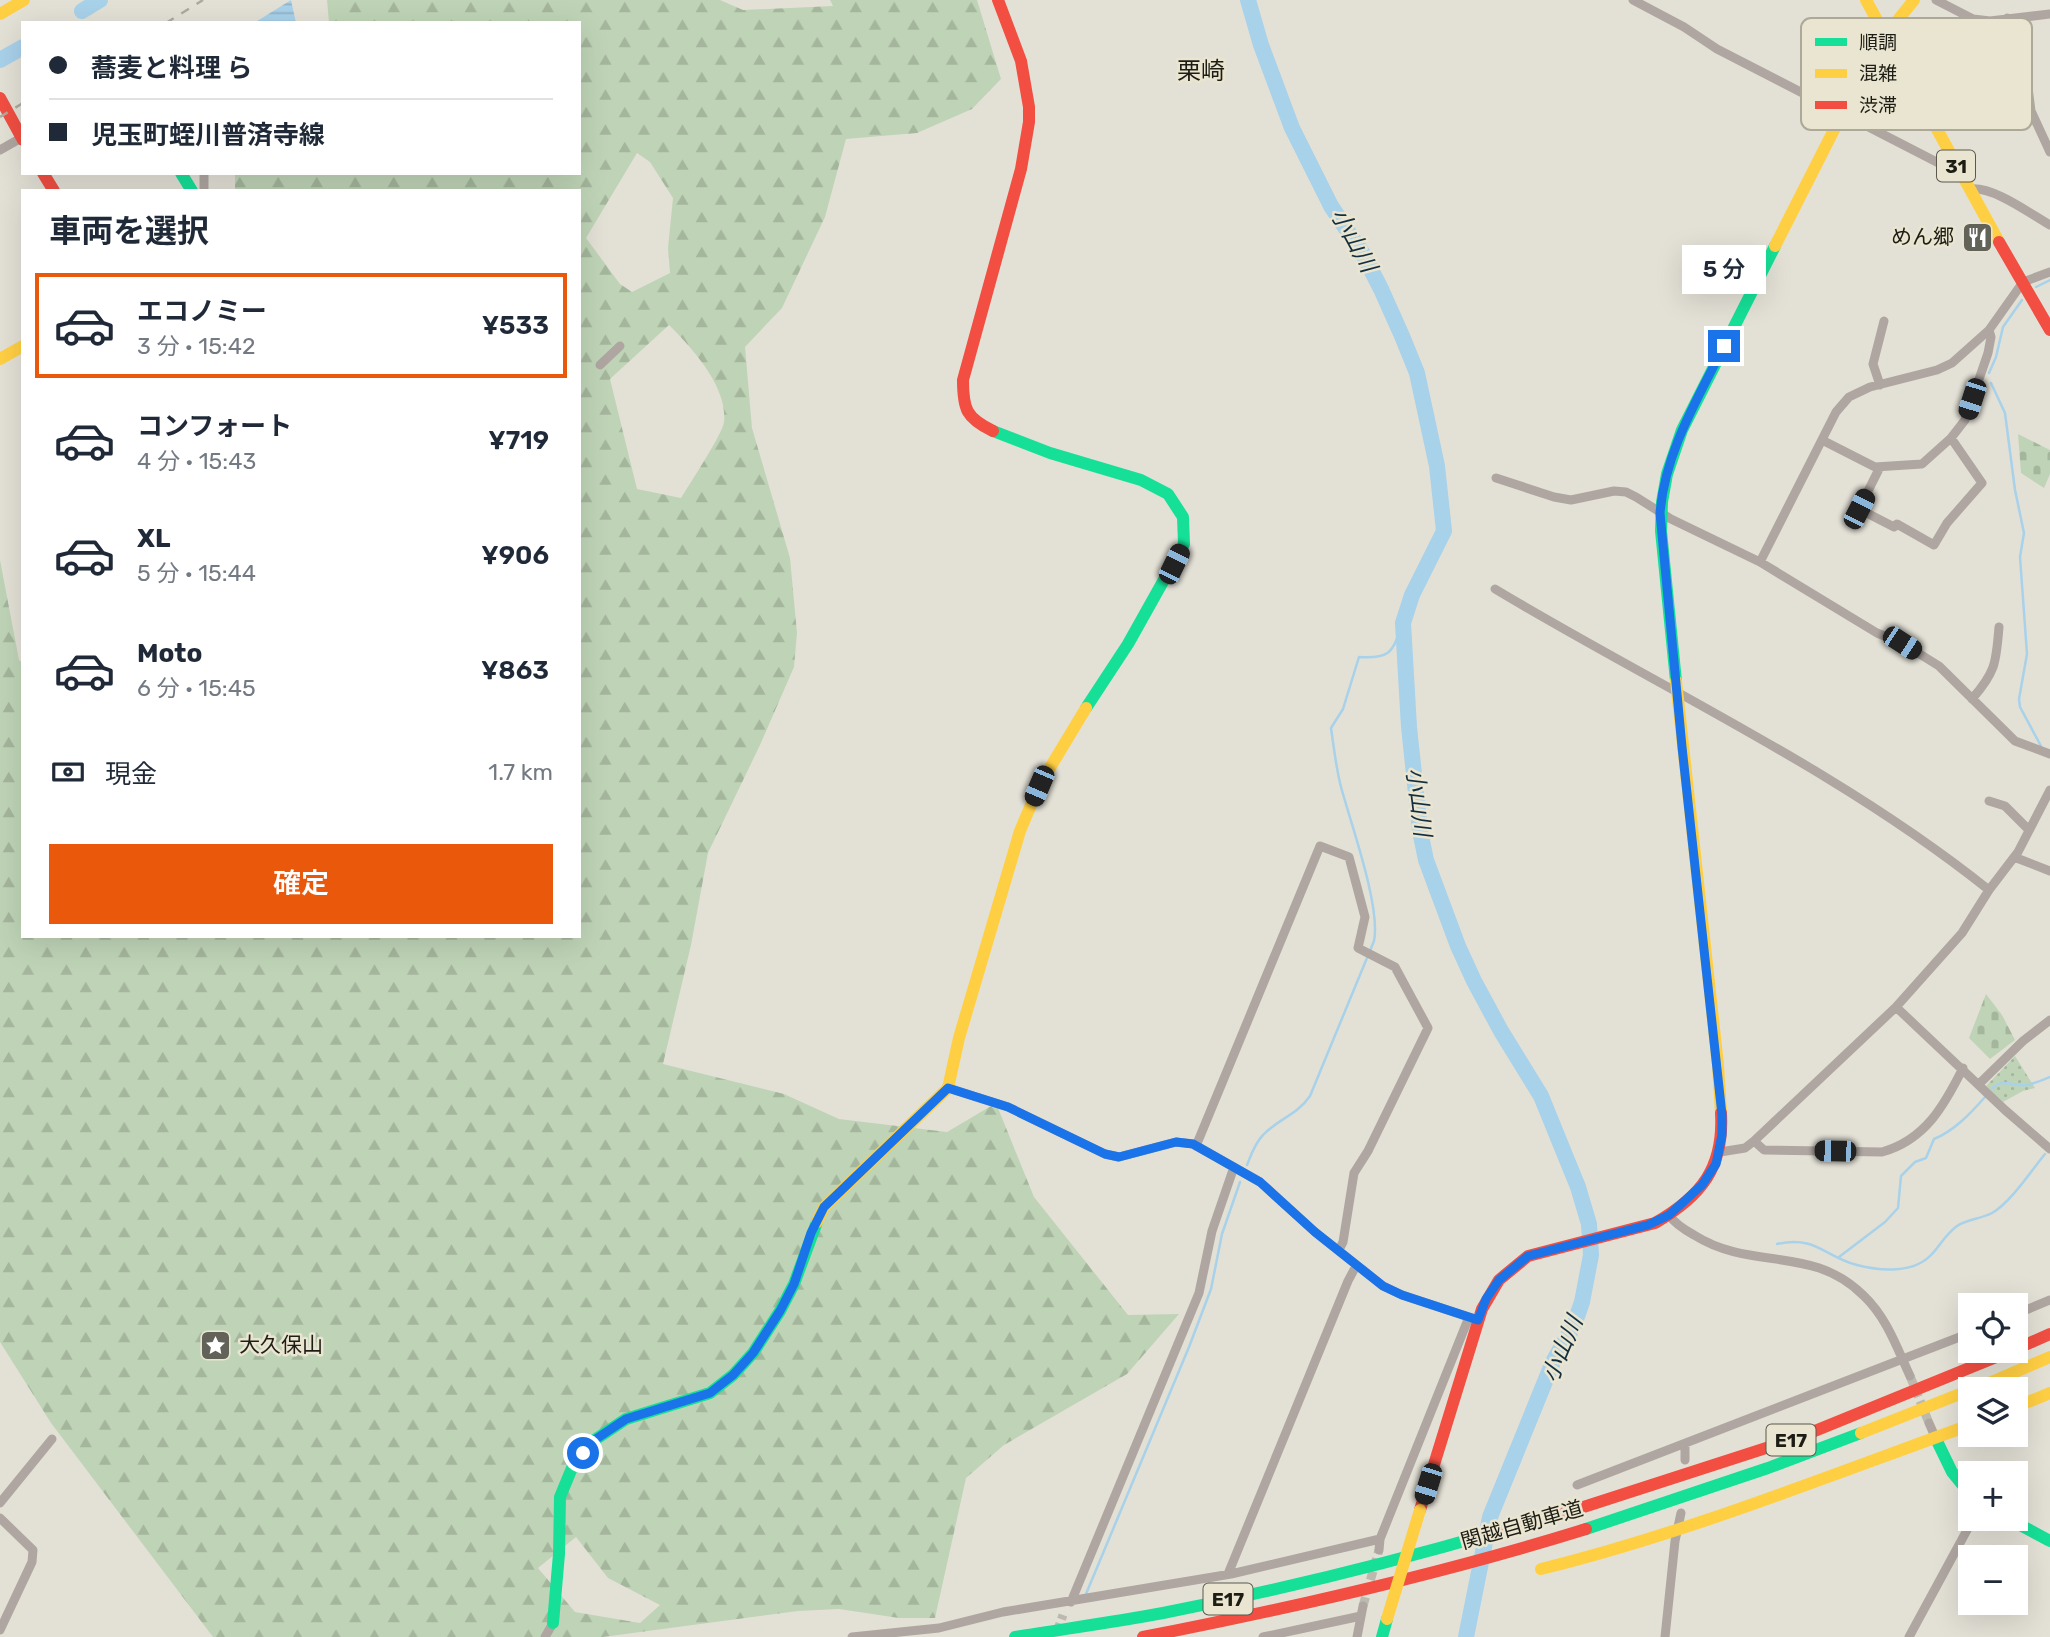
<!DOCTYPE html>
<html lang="ja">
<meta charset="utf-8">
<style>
:root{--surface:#fff;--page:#f2f2f3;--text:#1f2937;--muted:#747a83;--line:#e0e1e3;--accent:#ea580c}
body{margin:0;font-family:Rubik,"Noto Sans JP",sans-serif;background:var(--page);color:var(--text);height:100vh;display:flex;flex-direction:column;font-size:26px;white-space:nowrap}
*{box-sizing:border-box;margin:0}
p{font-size:23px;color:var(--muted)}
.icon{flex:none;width:38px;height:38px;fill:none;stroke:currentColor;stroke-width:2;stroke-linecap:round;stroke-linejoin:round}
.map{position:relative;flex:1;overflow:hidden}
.drawer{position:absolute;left:21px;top:189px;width:560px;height:749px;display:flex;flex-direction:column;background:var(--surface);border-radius:0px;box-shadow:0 7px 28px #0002}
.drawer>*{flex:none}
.guide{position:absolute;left:21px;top:21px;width:560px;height:154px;border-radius:0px;box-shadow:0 7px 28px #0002;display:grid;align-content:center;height:154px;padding:0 28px;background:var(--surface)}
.controls{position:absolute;left:1958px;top:1293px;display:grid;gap:14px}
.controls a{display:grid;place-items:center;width:70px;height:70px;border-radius:0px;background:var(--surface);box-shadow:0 7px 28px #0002;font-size:35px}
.end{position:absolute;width:32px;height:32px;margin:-16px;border:9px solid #1a73e8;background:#fff;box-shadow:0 0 0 4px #fff}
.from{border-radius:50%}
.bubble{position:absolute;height:49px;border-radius:0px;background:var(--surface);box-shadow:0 7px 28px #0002;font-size:23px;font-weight:600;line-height:49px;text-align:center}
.car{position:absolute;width:21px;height:42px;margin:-21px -10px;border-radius:9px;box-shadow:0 0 5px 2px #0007;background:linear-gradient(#222 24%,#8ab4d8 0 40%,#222 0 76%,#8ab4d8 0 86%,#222 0)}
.guide b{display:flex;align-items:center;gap:24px;height:66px;font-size:26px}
.guide b+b{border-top:2px solid var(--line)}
.guide i{width:18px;height:18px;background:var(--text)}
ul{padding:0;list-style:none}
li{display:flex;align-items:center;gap:21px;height:105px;margin:0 14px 10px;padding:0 14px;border:4px solid transparent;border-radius:0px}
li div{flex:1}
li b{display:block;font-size:26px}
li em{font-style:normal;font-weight:600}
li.selected{border-color:var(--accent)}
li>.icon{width:63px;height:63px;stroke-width:1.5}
h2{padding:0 28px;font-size:32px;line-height:84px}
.pay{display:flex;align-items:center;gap:18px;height:77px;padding:0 28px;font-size:26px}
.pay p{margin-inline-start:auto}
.action{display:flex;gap:14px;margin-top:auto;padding:14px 28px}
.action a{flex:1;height:80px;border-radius:0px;background:var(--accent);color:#fff;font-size:28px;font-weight:600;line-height:80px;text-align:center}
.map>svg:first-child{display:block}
.forest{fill:url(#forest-firs);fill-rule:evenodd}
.cemetery{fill:url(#cemetery-stones)}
.park{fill:url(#park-dots)}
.water{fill:url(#water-rules)}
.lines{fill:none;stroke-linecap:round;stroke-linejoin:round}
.stream{stroke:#a8d1ea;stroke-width:2.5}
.river{stroke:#a8d1ea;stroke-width:16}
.street-tunnel{stroke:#bcbaaf;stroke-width:9;stroke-dasharray:9 4.5;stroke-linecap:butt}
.street{stroke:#afa6a1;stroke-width:9}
.fast{stroke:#16e098;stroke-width:12}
.slow{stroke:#ffcf43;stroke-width:12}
.jam{stroke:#f24e42;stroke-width:12}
.rail{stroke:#ada8a1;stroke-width:2.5;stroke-dasharray:9 9;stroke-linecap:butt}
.slow-bridge{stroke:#ffcf43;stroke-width:12}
.route{stroke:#1a73e8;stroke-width:9}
.labels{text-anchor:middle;stroke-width:5;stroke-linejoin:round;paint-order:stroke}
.shield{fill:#e9e5d0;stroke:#5b594d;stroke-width:2}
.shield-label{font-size:19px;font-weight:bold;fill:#1e1d15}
.poi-label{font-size:21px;fill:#1e1d15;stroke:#e9e5d0;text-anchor:end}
.street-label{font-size:21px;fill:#1e1d15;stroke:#e9e5d0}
.water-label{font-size:23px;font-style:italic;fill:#132e3f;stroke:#e9e5d0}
.quarter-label{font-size:24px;fill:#1e1d15;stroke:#e9e5d0}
.key{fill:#e9e5d0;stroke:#aca998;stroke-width:2}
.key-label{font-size:19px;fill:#1e1d15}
</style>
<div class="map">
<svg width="2050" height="1637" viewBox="0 0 2050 1637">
<defs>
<pattern id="forest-firs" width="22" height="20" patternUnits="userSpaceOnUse" patternTransform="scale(1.75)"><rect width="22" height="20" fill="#bfd4b7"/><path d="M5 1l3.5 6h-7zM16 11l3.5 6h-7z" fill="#a4b69c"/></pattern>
<pattern id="cemetery-stones" width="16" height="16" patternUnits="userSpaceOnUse" patternTransform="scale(1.75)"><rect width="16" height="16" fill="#bfd4b7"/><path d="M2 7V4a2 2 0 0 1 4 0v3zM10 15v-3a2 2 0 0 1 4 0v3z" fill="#a4b69c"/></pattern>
<pattern id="park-dots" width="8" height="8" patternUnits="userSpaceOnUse" patternTransform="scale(1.75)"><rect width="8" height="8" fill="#bfd4b7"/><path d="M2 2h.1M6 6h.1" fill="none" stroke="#a4b69c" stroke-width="1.8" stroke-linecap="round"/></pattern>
<pattern id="water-rules" width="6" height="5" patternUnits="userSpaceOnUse" patternTransform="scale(1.75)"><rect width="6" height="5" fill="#a8d1ea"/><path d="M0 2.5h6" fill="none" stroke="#90b3c8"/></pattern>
</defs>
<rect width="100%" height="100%" fill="#e3e1d6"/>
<path class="forest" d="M327,0h393l23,10 90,-4 -3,-6h147l24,79 -29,30 -55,24 -71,6 -21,78 -43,91 -37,39 7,81 38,130 7,75 -3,34 -34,78 -52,108 -17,92 -28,119 121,30 55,25 108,13 49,-29 38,94 94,118 51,-1 -52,60 -123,71 -38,33 -31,140h-36l-60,-9 -41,2 -195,26h-390l-162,-214 -51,-81v-782l19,100 4,3v273h556v-745h-344v-18h344v-150h-250zM637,153l13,9 23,36 -5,50 2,25 -38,19 -12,-8 -34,-46zM669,325c23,23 59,62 55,97 -1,11 -35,63 -43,76l-44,-9 -27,-110zM576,1537l32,41 52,27 -20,18 -65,-11 -37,-44z"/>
<path class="cemetery" d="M2018,434l32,16v24l-6,14 -23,-15z
M1986,994l16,21 13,25 -25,19 -21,-21z"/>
<path class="park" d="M2015,1056l20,32 -12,3 -20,11 -17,-16z"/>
<path class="water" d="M291,0l5,23h-42z"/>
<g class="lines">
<path class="stream" d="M2036,287l14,-7
M1989,373l7,-16 7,-30 19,-27
M1991,383l14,30 10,77 9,43 -4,24 7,97 -8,45 1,8 21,39
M1992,1089c10,-12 21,-2 34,-4 8,-1 17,-5 24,-8
M1247,1165c4,-10 8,-22 16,-30 14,-15 35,-21 47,-39l64,-155c7,-34 -23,-117 -33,-154 -5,-19 -7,-39 -10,-59l12,-19 16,-52c34,2 33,-6 44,-34
M1777,1244c39,-9 48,13 80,21 23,6 57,9 75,-11 9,-10 14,-20 25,-28 10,-7 24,-7 35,-13 19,-11 39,-42 53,-59
M1839,1257l46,-35 13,-14 3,-32 14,-14 11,-4 8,-19c20,-8 37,-26 51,-42
M1086,1594l103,-247 22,-58 11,-55 18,-52"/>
<path class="river" d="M1248,0l13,45 31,83 39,78 32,48 18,35 21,47 15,37 20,93 7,65 -32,64 -9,28 6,104 11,104 6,29 32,86 16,35 27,50 40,65 37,91 11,37 2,31 -9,47 -8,23 -21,37 -63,155 -24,120
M82,11l18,-11
M0,60l23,-13"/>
<path class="street-tunnel" d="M1910,1376l19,47
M1363,1606l16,-56
M1057,1632l6,-17"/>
<path class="street" d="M1633,0l51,27 33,22 241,124
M1936,0l37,19 17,2 60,-7
M2007,18l17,38 7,55 19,41
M0,150l21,-12
M204,173v18
M1970,189c23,-3 59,24 80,36
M600,365l20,-19
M1880,385l-7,-21 11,-43
M1822,440l53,27 47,-3 29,-26 14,-18 23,-67 3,-16 -2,-7
M1880,467l-21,42 35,18 3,-3 37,21 13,-22 35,-40 -31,-45
M1496,478l58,19 17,3 43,-9 12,1 10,5 35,22 89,43 117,71 25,10 37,23 76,75 35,13
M1760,562l76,-150 13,-15 21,-10 67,-17 15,-7 37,-33 34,-48 27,-10
M1495,589c165,99 343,180 494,301
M1972,699c24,-28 24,-36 27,-72
M1989,801l16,5 24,24
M2014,857l36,14
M1896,1007l109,103 45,39
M1979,1084l44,-43 27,-21
M948,1088l60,19 97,47 14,3 57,-15 17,2 67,38 55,50 68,54 19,9 76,25
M1754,1141l10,9 118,2c43,-12 62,-46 81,-84
M1196,1146l124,-300 29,11 16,60 -7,31 37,19 33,61 -60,123 -14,22 -11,69 -4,8
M1720,1152l25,-4 9,-7 142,-134 66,-74 27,-43 29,-38 32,-62
M1669,1215c6,9 16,15 25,20 59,37 118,9 170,61 23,22 33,52 46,80
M2016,1314l34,-14
M1929,1423l7,16
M1685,1445v15
M1577,1485l393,-152
M0,1503l52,-64
M0,1518l33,32 -1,12 -32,68
M1379,1550l1,-11 89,-222
M1228,1574l120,-293 8,-15
M1071,1602l128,-309 13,-62 22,-64
M545,1637l8,-14
M852,1637l87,-9 64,-16 228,-38 149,-35
M1263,1637l98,-21
M1357,1637l6,-31
M1665,1637l10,-96 6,-28
M1909,1637l64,-118"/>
<path class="fast" d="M181,173l11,18
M993,431l57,22 91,27 27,14 15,23 1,27 -56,100 -42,64
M1676,681l-15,-150 1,-29 5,-28 15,-44 93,-184
M1936,1439l16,33 18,22
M2009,1519l41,22
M1586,1529l182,-61 93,-35
M553,1623l6,-69 1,-57 12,-29 18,-25 36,-24 84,-26 23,-18 20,-22 27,-42 14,-27 23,-62
M1015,1637c49,-8 99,-15 148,-24 113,-22 226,-50 337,-82
M1382,1637l5,-18"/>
<path class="slow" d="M1866,0l133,242
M0,14l24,-14
M1775,246l67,-132 43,-78 29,-36
M0,359l23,-13
M1676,681l42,384 3,48
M817,1222l7,-15 124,-119 11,-50 61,-207 19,-45 47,-78
M1973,1390l77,-33
M2016,1407l34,-14
M1861,1433l109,-43
M1541,1569c146,-36 287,-93 429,-144"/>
<path class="jam" d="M0,98l23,42
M43,173l11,18
M1999,242l51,88
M993,431c-27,-13 -30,-22 -30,-51l58,-211 8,-47v-15l-8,-46 -23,-61
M2016,1349l34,-15
M1420,1510l62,-201 17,-29 29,-24 127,-33c47,-27 69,-56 66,-110
M1500,1531l65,-18 235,-76 211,-86
M1143,1637c149,-29 298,-63 443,-108"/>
<path class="rail" d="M166,23l37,-23
M0,117l23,-14"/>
<path class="slow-bridge" d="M1387,1619l33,-109"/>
</g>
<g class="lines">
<path class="route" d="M583,1453l7,-10 36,-24 84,-26 23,-18 20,-22 27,-42 14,-27 17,-51 13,-26 124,-119 60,19 97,47 14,3 57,-15 17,2 67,38 55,50 68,54 19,9 76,25 8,-21 13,-19 29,-24 120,-31 21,-10 33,-30 14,-21 6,-29v-20l-40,-368 -22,-234c5,-61 37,-113 64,-167"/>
</g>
<defs>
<symbol id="restaurant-square" viewBox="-11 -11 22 22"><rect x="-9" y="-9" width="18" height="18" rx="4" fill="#636259" stroke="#e9e5d0"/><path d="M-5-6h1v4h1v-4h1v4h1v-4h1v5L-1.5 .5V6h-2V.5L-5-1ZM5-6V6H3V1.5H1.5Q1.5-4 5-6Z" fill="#fff"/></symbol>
<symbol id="sight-square" viewBox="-11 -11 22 22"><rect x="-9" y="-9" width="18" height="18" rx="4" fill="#636259" stroke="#e9e5d0"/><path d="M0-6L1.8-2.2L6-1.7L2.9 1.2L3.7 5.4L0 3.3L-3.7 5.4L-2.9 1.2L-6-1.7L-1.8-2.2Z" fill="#fff"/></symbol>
</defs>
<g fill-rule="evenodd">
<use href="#restaurant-square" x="1960" y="220" width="35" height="35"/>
<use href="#sight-square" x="198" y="1328" width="35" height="35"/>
</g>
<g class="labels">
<g class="shield">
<rect x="1937" y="150.5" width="38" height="31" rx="5"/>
<rect x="1766.5" y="1424.5" width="49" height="31" rx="5"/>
<rect x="1203.5" y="1583.5" width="49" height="31" rx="5"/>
</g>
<g class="shield-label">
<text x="1956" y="173">31</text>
<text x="1791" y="1447">E17</text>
<text x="1228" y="1606">E17</text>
</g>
<g class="poi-label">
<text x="1954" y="244">めん郷</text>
<text x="239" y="1352" text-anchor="start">大久保山</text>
</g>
<g class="street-label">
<text transform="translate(1522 1525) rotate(-16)" y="7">関越自動車道</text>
</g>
<g class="water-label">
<text transform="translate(1354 240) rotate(61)" y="8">小山川</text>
<text transform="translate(1419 802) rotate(83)" y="8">小山川</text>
<text transform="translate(1562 1349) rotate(-67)" y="8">小山川</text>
</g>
<g class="quarter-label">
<text x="1201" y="79">栗崎</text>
</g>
</g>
<rect x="1801" y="18" width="231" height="112" rx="10" class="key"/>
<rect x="1815" y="38" width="32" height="8" fill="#16e098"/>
<rect x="1815" y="69" width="32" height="9" fill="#ffcf43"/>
<rect x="1815" y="101" width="32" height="8" fill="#f24e42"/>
<g class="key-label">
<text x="1859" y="49">順調</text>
<text x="1859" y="80">混雑</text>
<text x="1859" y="112">渋滞</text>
</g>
</svg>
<div class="controls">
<a><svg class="icon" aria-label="locate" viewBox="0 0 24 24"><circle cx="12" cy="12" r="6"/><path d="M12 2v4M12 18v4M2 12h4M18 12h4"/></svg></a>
<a><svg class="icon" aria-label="layers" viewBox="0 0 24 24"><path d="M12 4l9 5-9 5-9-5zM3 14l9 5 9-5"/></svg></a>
<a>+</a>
<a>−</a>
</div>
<i class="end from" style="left:583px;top:1453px"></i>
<i class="end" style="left:1724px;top:346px"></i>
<div class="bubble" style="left:1682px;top:245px;width:84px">5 分</div>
<i class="car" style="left:1972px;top:399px;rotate:198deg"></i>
<i class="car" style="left:1859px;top:509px;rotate:27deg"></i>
<i class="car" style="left:1174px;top:564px;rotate:26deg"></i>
<i class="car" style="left:1902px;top:643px;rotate:123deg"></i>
<i class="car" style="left:1039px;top:786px;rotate:203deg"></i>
<i class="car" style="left:1835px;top:1151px;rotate:271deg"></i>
<i class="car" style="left:1428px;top:1484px;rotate:197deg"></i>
<div class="guide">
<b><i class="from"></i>蕎麦と料理 ら</b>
<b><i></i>児玉町蛭川普済寺線</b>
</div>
<section class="drawer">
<h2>車両を選択</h2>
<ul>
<li class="selected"><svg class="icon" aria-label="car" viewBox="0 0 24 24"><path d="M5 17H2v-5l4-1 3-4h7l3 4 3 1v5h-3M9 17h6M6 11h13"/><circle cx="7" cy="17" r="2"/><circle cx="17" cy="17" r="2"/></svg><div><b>エコノミー</b><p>3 分 · 15:42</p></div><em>¥533</em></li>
<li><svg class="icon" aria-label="car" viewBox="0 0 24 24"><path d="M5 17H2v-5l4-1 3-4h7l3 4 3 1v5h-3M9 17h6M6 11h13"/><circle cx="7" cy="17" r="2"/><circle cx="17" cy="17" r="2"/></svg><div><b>コンフォート</b><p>4 分 · 15:43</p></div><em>¥719</em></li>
<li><svg class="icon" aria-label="car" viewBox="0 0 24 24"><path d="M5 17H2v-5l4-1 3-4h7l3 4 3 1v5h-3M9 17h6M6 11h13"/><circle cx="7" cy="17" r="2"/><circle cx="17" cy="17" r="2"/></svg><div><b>XL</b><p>5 分 · 15:44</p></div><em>¥906</em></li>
<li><svg class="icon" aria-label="car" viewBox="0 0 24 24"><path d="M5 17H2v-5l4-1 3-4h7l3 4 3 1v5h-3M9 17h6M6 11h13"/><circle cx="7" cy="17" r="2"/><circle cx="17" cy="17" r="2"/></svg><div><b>Moto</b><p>6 分 · 15:45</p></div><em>¥863</em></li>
</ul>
<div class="pay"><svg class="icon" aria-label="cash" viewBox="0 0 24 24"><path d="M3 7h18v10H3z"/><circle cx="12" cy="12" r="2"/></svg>現金<p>1.7 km</p></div>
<div class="action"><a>確定</a></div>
</section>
</div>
